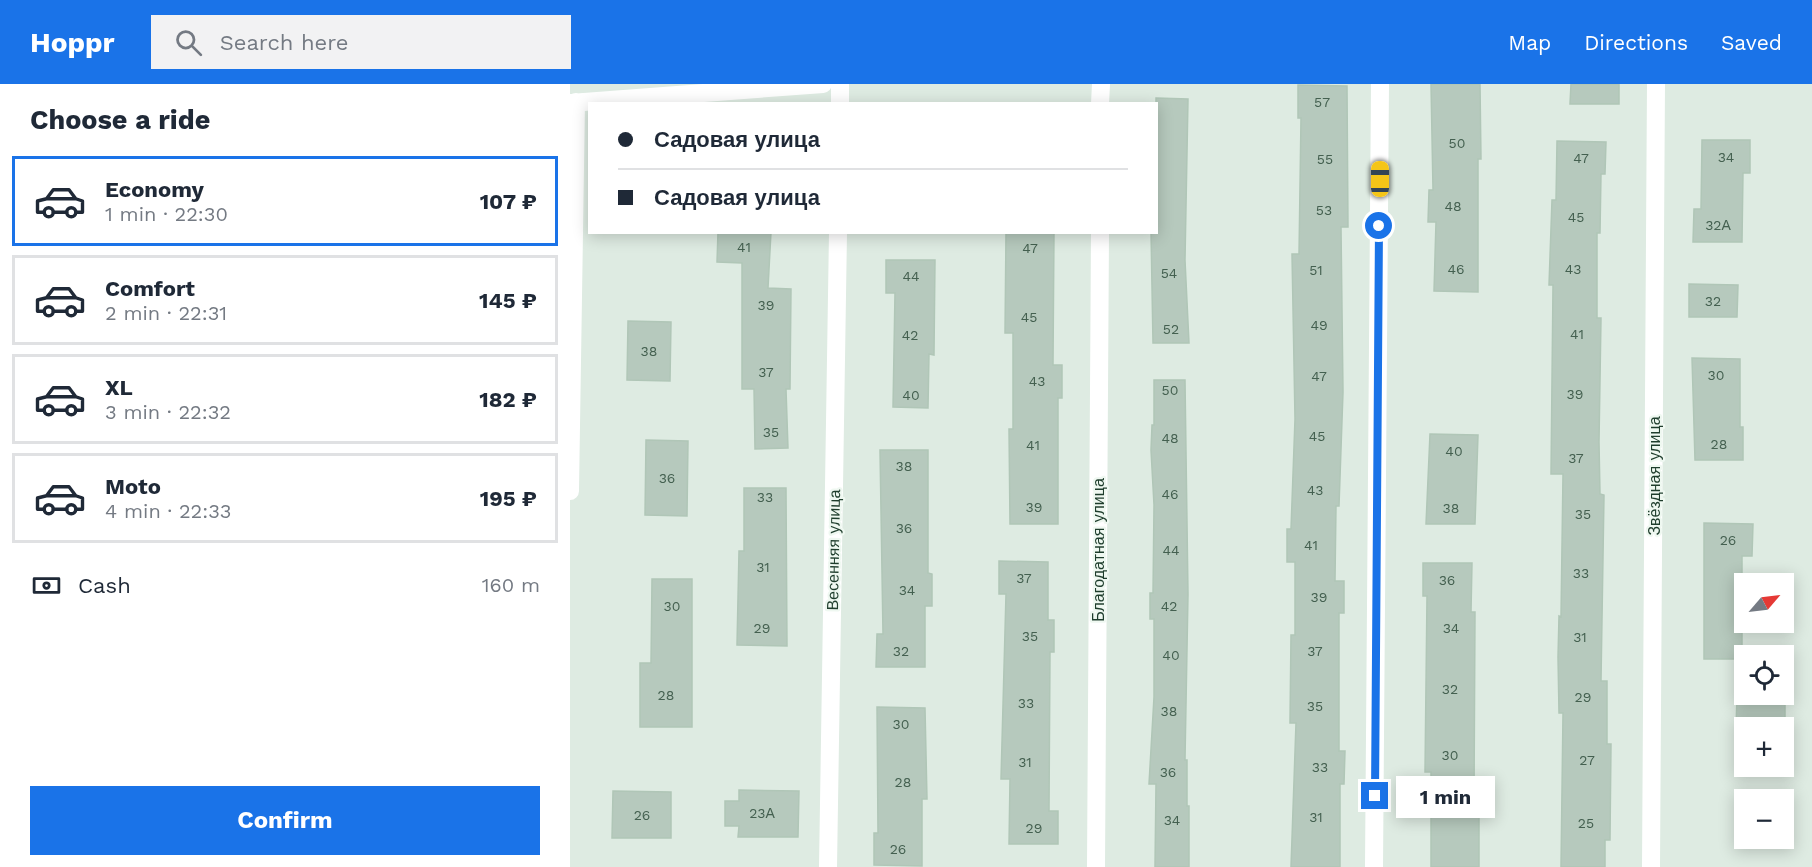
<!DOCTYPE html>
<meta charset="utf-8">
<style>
:root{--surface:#fff;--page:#f2f2f3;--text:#1f2937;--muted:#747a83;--line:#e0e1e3;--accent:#1a73e8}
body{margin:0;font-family:"Work Sans",sans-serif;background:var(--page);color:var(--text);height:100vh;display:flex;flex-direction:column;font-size:22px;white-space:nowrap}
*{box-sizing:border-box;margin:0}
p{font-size:20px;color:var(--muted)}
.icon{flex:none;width:33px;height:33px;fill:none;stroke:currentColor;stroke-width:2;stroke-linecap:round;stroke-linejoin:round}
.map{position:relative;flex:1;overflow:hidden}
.details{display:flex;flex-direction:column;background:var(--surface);width:570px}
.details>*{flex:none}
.guide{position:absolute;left:18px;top:18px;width:570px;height:132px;border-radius:0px;box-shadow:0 3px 15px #0003;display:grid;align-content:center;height:132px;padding:0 30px;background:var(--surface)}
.needle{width:39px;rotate:62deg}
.tools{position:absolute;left:1164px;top:489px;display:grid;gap:12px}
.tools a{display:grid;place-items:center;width:60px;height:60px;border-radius:0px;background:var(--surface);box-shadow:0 3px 15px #0003;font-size:30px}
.end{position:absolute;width:27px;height:27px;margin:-14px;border:8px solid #1a73e8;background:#fff;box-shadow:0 0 0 3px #fff}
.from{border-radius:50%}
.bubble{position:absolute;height:42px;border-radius:0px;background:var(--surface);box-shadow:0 3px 15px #0003;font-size:20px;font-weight:700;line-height:42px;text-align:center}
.car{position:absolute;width:18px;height:36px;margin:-18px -9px;border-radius:8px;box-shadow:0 0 4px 2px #0007;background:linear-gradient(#f5c518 24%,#345 0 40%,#f5c518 0 76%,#345 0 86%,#f5c518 0)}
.guide b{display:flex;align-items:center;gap:21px;height:57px;font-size:22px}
.guide b+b{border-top:2px solid var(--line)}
.guide i{width:15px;height:15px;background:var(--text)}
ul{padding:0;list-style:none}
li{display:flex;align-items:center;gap:18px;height:90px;margin:0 12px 9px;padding:0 18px;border:3px solid var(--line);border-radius:0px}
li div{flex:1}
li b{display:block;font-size:22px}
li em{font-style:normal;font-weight:700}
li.selected{border-color:var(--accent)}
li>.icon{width:54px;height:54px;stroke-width:1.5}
h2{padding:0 30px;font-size:27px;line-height:72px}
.pay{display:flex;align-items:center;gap:15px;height:66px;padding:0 30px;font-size:22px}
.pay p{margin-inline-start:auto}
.button{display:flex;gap:12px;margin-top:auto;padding:12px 30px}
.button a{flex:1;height:69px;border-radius:0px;background:var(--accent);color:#fff;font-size:24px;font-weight:700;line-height:69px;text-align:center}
header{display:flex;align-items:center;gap:36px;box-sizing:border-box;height:84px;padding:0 30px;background:var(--accent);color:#fff}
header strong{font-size:28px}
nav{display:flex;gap:33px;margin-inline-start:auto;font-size:21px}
.search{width:420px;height:54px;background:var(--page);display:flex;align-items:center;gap:15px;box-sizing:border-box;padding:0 21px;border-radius:0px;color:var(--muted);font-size:22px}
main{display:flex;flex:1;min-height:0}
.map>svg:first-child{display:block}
.building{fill:#b6c9bd;stroke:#b0c6b7;stroke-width:1.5}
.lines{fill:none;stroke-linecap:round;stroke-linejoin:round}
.street{stroke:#fff;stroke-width:18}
.route{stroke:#1a73e8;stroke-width:8}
.labels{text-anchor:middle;stroke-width:4.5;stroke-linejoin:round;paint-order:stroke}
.number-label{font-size:14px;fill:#446050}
.street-label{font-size:16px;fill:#1e3d2c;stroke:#eff8f1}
</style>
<header>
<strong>Hoppr</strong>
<div class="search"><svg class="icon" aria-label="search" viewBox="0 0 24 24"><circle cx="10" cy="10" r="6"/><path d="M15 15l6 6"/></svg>Search here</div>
<nav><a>Map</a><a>Directions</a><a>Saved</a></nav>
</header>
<main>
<section class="details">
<h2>Choose a ride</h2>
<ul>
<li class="selected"><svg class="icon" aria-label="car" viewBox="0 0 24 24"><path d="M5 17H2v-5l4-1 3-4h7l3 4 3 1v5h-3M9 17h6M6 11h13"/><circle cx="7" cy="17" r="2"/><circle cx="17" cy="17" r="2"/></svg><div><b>Economy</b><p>1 min · 22:30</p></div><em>107 ₽</em></li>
<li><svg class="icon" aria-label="car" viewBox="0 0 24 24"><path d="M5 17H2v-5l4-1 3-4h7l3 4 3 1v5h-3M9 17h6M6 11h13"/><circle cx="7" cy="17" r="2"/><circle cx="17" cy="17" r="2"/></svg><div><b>Comfort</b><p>2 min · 22:31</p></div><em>145 ₽</em></li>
<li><svg class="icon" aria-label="car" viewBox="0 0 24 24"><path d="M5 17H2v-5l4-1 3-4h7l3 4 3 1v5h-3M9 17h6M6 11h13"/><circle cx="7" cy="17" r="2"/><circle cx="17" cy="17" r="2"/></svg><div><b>XL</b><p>3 min · 22:32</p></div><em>182 ₽</em></li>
<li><svg class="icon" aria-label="car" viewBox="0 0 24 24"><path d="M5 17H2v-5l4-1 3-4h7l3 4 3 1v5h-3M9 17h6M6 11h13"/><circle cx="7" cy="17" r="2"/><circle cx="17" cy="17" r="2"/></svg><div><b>Moto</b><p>4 min · 22:33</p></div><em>195 ₽</em></li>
</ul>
<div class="pay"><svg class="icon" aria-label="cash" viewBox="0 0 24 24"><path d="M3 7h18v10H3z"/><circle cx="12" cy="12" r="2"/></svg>Cash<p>160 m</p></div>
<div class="button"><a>Confirm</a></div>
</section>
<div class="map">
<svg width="1242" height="783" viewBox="0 0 1242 783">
<rect width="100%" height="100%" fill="#deebe2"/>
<path class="building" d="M861,0h49l1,75h-3v133l-44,-1 2,-69h-8l1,-32h4z
M1001,0h48v20h-49z
M728,1l49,1 1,141h-7l2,165 -4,114h-3l-1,75h9v32h-5v138h6l-1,33h-4v83h-49l5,-144h-6l1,-88h4v-73h-8v-33h4l4,-110 -3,-165h7l2,-136h-3z
M586,14l32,1 -3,161 4,83h-36l-2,-111h5z
M1132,56h48v33h-7l-1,69h-49l1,-33h7z
M987,57l49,1 -1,32h-4l-1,59h-3v85h4l-2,124 1,52 4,1 -3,186h6v63h4l-1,96h-5v27h-44l2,-154h-4l-1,-56 1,-41 2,1 2,-143h-12l2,-189h-4l3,-85h4z
M148,148h53l-3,56 23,1 -1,100h-4l2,59 -33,1 -1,-60h-12v-126l-25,-1z
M436,148h48l-1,133h9v33h-4v126h-48l-1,-95h4v-96h-8z
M316,176h49l-1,95 -5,-1 -1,54 -35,-1 2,-114h-9z
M1119,200l49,1 -1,32h-48z
M58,237l43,1 -1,59 -43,-1z
M1122,274l48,1v68h3v33h-48z
M584,296h31l3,214 -3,166h2v46h2v61h-34l1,-83h-7l5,-87v-78h-4v-26h3l1,-88 -3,-55 1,-25h2z
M860,350l48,1 -3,89h-49z
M76,356l42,1 -1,75 -42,-1z
M310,366h48v123l4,1v32h-7v61h-49l1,-33h6z
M174,404h42l1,158 -50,-1 2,-94h5z
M1134,439l49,1 -1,32h-10v103h-38z
M429,477l49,1v58h6v32h-4l-1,159h9v33h-49l1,-65h-9l5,-185h-7z
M853,479h49l-1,49h4l-1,191h5v64h-48v-95h-6l2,-176h-4z
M82,495h40v148h-52v-64h11z
M1167,613h48v31h-49z
M307,623l48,1 2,91h-5v67l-48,-1v-32h4z
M169,706l60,1 -1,46h-60l1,-11h-14v-25h14z
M43,707l58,1v46h-59z"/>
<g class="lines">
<path class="street" d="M0,19l253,-19
M270,20v-20
M530,20l1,-20
M0,407l6,-389
M258,783l10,-635
M526,783l4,-635
M804,783l6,-783
M1081,783l5,-783"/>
</g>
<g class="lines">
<path class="route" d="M805,712l4,-570"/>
</g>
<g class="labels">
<g class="number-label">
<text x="752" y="23">57</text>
<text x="887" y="64">50</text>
<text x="1156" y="78">34</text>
<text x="1011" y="79">47</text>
<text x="755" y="80">55</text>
<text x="883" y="127">48</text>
<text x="754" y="131">53</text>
<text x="1006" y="138">45</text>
<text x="1148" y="146">32А</text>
<text x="174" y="168">41</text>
<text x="460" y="169">47</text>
<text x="886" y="190">46</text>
<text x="1003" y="190">43</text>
<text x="746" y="191">51</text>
<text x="599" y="194">54</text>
<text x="341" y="197">44</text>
<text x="1143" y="222">32</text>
<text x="196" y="226">39</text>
<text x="459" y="238">45</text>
<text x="749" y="246">49</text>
<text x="601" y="250">52</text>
<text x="1007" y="255">41</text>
<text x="340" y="256">42</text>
<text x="79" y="272">38</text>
<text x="196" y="293">37</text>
<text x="1146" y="296">30</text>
<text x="749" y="297">47</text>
<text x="467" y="302">43</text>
<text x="600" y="311">50</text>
<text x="1005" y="315">39</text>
<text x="341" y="316">40</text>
<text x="201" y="353">35</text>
<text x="747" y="357">45</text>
<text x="600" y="359">48</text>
<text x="1149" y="365">28</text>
<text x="463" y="366">41</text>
<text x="884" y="372">40</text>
<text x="1006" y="379">37</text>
<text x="334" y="387">38</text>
<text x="97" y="399">36</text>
<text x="745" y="411">43</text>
<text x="600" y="415">46</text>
<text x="195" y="418">33</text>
<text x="464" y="428">39</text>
<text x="881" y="429">38</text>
<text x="1013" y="435">35</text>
<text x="334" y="449">36</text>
<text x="1158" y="461">26</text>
<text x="741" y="466">41</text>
<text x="601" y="471">44</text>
<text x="193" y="488">31</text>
<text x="1011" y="494">33</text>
<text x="454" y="499">37</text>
<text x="877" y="501">36</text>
<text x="337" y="511">34</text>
<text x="749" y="518">39</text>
<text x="102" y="527">30</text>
<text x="599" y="527">42</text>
<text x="192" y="549">29</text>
<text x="881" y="549">34</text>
<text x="460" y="557">35</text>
<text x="1010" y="558">31</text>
<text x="331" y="572">32</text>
<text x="745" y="572">37</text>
<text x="601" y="576">40</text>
<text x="880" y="610">32</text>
<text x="96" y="616">28</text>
<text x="1013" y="618">29</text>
<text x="456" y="624">33</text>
<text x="745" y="627">35</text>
<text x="599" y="632">38</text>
<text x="331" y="645">30</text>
<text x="880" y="676">30</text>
<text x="1017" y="681">27</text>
<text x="455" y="683">31</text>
<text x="750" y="688">33</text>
<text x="598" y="693">36</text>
<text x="333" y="703">28</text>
<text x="192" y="734">23А</text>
<text x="72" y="736">26</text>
<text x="746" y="738">31</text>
<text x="602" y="741">34</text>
<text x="1016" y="744">25</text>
<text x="464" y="749">29</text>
<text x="328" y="770">26</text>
</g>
<g class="street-label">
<text transform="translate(1084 392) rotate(-90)" y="6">Звёздная улица</text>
<text transform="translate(263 466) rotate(-89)" y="6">Весенняя улица</text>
<text transform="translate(528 466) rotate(-90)" y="6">Благодатная улица</text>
</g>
</g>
</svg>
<div class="tools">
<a><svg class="needle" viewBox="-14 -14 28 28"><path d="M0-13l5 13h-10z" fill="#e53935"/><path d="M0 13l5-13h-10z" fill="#747a83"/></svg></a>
<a><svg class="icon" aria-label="locate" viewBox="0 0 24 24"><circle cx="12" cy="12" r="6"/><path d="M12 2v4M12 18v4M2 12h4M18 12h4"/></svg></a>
<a>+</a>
<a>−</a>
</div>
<i class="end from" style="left:809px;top:142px"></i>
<i class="end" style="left:805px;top:712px"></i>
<div class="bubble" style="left:826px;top:692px;width:99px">1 min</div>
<i class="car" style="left:810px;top:95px;rotate:0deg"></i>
<div class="guide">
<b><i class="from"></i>Садовая улица</b>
<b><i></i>Садовая улица</b>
</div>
</div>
</main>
